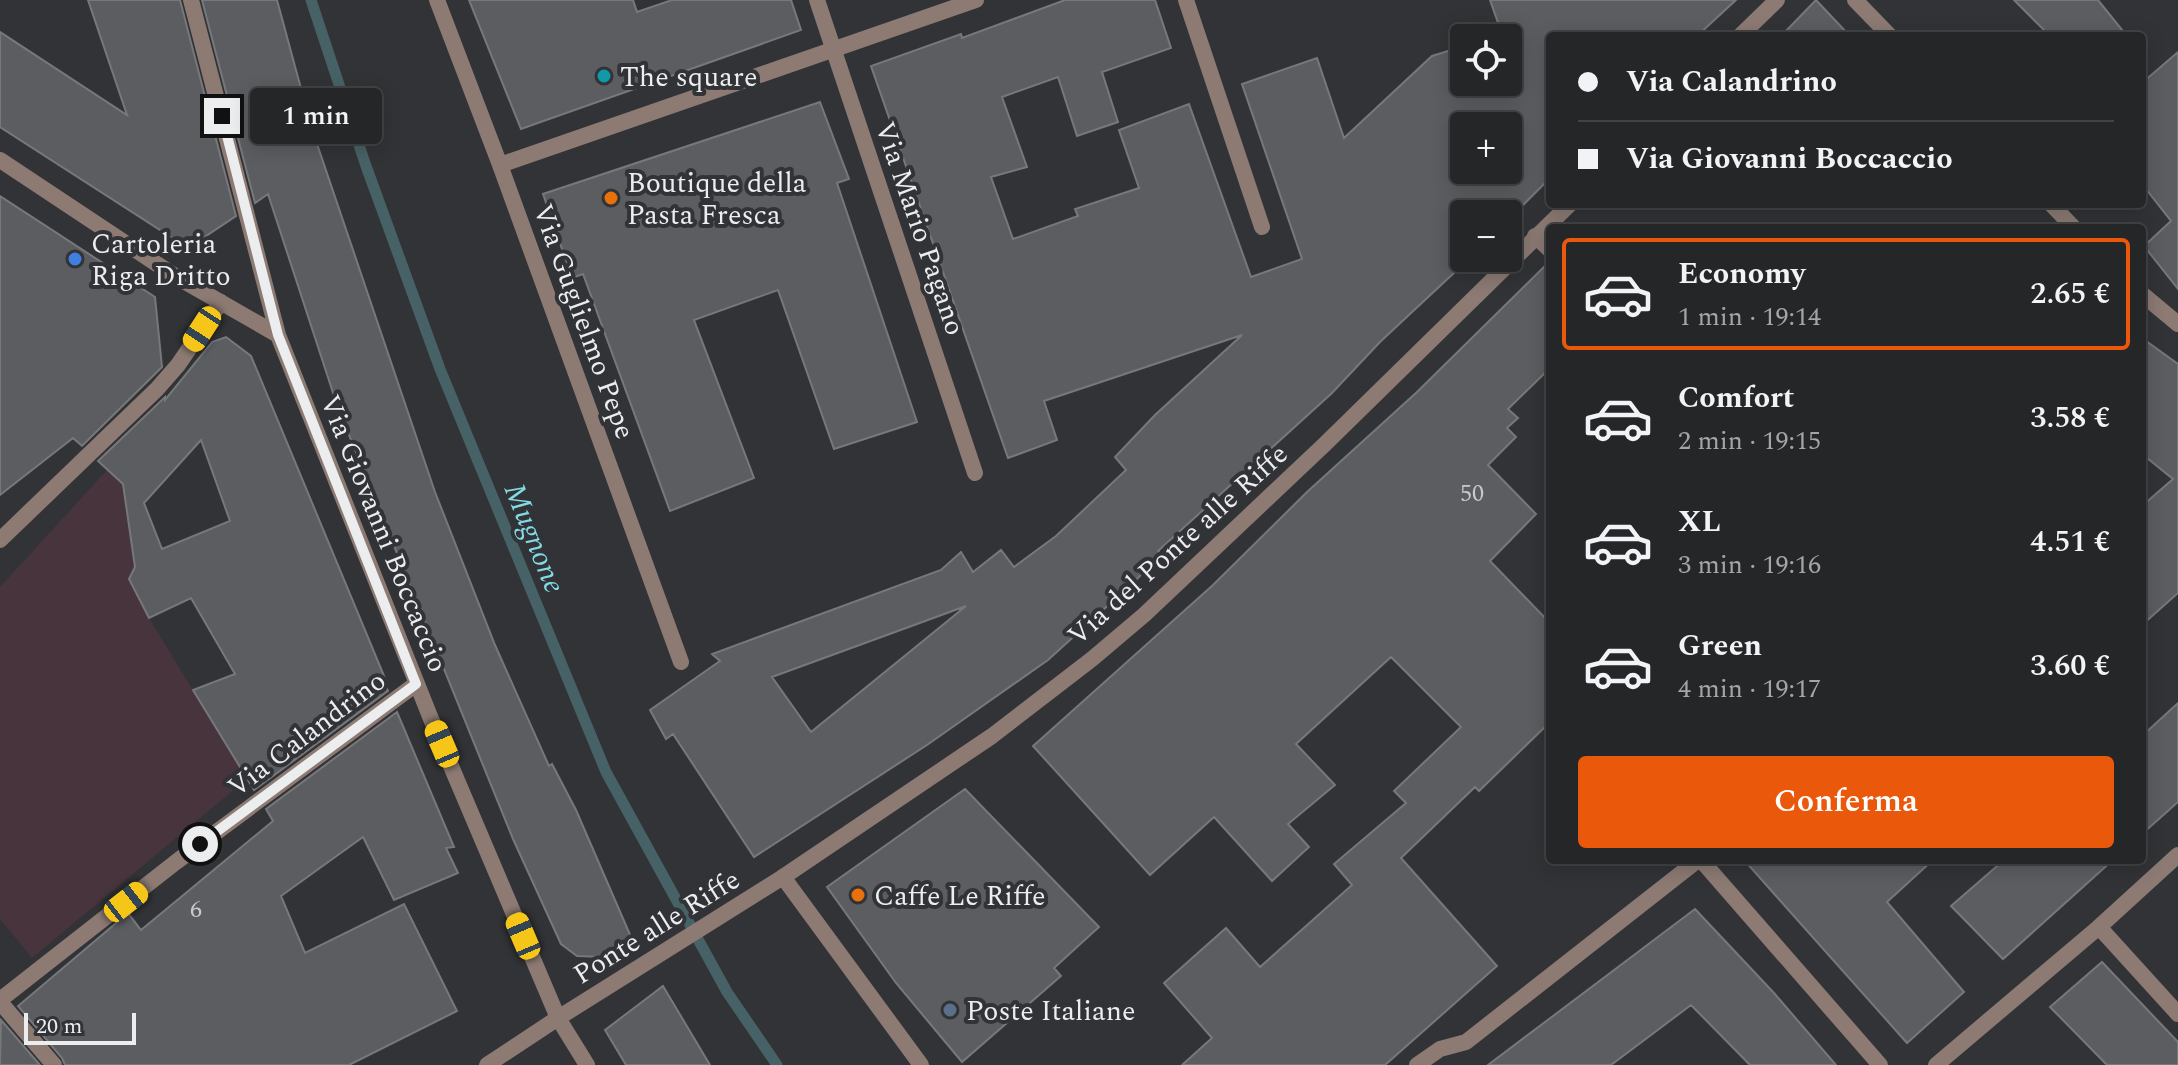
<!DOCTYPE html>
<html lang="it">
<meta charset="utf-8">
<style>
:root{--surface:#252628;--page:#313234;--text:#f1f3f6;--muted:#a3a5a8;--line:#424345;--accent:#ea580c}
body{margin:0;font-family:Spectral,serif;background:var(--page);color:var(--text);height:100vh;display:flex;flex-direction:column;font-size:30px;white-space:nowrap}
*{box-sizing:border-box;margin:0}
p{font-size:26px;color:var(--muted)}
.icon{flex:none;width:44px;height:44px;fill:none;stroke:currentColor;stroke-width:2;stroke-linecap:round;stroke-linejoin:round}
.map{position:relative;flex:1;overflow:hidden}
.panel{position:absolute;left:1546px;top:224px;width:600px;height:640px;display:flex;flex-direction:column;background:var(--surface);border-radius:8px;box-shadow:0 4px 20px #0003,0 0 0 2px var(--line)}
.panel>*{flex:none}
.top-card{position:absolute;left:1546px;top:32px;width:600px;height:176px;border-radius:8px;box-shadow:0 4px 20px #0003,0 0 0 2px var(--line);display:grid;align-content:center;height:176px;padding:0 32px;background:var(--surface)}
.fabs{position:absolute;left:1450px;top:24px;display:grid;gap:16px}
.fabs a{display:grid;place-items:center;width:72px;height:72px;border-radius:8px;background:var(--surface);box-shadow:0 4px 20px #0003,0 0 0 2px var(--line);font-size:40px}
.scale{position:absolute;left:24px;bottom:20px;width:112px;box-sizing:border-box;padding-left:8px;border:4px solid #ecedef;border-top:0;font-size:22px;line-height:28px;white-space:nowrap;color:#ecedef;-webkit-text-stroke:6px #313336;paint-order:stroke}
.end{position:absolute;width:36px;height:36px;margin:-18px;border:10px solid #ecedef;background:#111;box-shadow:0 0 0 4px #111}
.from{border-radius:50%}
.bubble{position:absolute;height:56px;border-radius:8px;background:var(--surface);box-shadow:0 4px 20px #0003,0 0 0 2px var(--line);font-size:26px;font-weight:600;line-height:56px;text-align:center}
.car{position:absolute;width:24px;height:48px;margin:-24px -12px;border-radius:10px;box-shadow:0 0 6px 2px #0007;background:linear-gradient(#f5c518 24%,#345 0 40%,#f5c518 0 76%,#345 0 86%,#f5c518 0)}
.top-card b{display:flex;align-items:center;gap:28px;height:76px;font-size:30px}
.top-card b+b{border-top:2px solid var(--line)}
.top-card i{width:20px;height:20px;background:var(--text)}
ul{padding:14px 0 0;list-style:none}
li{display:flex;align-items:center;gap:24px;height:112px;margin:0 16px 12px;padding:0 16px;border:4px solid transparent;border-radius:8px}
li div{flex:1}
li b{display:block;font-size:30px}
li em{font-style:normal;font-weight:600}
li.on{border-color:var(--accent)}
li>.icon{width:72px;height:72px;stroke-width:1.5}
.action{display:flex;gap:16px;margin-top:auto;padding:16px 32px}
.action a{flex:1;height:92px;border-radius:8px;background:var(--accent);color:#fff;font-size:32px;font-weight:600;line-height:92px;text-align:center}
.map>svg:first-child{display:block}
.education{fill:#47343d}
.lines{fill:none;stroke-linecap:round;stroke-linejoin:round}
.stream{stroke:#476266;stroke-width:11}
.building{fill:#5c5d61;stroke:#76787c;stroke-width:2;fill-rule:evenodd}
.service{stroke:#8c7a73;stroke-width:16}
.minor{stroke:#8c7a73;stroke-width:16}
.tertiary{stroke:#8c7a73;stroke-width:16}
.route{stroke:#ecedef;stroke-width:10}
.culture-dot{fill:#0f9aa8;stroke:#313336;stroke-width:3}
.food-dot{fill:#e8710a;stroke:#313336;stroke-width:3}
.shop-dot{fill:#3f7fe0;stroke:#313336;stroke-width:3}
.service-dot{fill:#5c6f8a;stroke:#313336;stroke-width:3}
.labels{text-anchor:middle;stroke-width:8;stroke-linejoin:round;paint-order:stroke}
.number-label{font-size:24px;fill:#c8c9cc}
.poi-label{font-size:28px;fill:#ecedef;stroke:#313336;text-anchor:start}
.street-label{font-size:28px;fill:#ecedef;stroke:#313336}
.water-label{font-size:30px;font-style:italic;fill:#84d9e5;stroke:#313336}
</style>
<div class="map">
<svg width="2178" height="1065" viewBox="0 0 2178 1065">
<rect width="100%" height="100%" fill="#313336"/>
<path class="education" d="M107,470l16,14 5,36 12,36 -11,23 20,39 98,161 -215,179 -32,-39v-332z"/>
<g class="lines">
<path class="stream" d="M311,0l55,166 74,203 166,403 121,220 50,73"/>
</g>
<path class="building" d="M88,0h92l56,216 -48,32 -188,-121v-95l127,83z
M202,0h75l35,129 123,363 60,153 54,121 3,-2 24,46 55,127 -29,20 -25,-1 -16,-12 -48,-105 -175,-431 -70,-214 -13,9z
M469,0h164l4,12 35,-12h119l10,30 -280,99z
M1065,0h90l16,48 -69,24 16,50 -41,14 -19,-59 -56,20 25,70 -36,10 22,62 65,-23 -3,-7 64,-21 -20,-58 70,-26 62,173 51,-18 -60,-175 75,-26 27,80 88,-82 32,-10v36h44v-44h-18l12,-4 -12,-34h246l-39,36h-147v142l-42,42v-6h-44v44h6l-90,84 -48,51 -174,158 3,3 -25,26 -88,80 -121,85 -173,112 -81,-123 -7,5 -16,-29 70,-49 -8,-7 229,-84 20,-18 12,20 28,-22 13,17 42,-31 70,-66 -11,-13 40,-42 87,-80 -198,66 13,39 -49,18 -137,-392 90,-32 1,4zM1464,126h44v44h-44zM966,606l-155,126 -39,-55 145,-53z
M1816,0l34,36h-69z
M2014,0h84l29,36h-77z
M2178,52v237l-34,-43 27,-25 -29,-37v-101z
M820,102l29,77 -12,4 80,239 -83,27 -56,-159 -84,30 60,158 -84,33 -87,-237 -11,4 -29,-84z
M0,196l155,101 7,70 -80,79 -9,-8 -73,57z
M1550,261v107l-42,41 10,9 -11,10 9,9 -28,28 48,49 -46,47 60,62v99l-71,69 -4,-4 -74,71 96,108 -112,99h-203l30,-27 -48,-55 62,-55 34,39 92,-82 -18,-21 72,-61 -12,-12 67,-64 -70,-70 -95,87 39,41 -47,39 21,23 -37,34 -58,-64 -64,58 -117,-129 180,-161 94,-93 110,-100z
M226,337l25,19 136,327 -2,2 3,6 -134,99 -61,-100 42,-16 -44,-76 -42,20 -20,-39 6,-12 -12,-83 -25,-23 67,-64v3l47,-58zM201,440l29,81 -68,28 -18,-46z
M2142,338l36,26v229l-36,32v-119l31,-27 -31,-25z
M2178,703v99l-36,32v-98z
M397,712l57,135 -8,1 12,25 -64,27 -31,-63 -82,59 24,57 99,-49 53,107 -108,54h-284l-3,-7 -44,-52 110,-93 13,17 132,-109 -7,-12z
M965,789l134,138 -45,41 7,8 -99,86 -66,-79 -69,-96z
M1744,860h189l-46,42 77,90 -57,51z
M2004,860h109l-110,99 -52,-53z
M1695,909l79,84 62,72h-86l-59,-60 -80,60h-123z
M2102,962l76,80v23h-71l-57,-58z
M663,986l47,79h-84l-21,-35z
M1,1020l39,45h-40z"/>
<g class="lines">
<path class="service" d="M1535,236l15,14"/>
<path class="minor" d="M191,0l87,335 153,384 127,299 29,47
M437,0l63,165 181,497
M817,0l158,473
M1186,0l76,227
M1740,36l37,-36
M0,160l175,116 103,59
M500,165l476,-165
M0,540l157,-151 21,-24 43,-63
M1701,860l179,205
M783,877l209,-141 100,-77 52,-44 181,-171 245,-240
M2099,927l79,87
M0,1000l176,-138 240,-178
M0,1002l54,63
M1417,1065l23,-16 26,-7 232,-182
M1936,1065l163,-138 79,-72"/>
<path class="tertiary" d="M1855,0l35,36
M2051,204l23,24
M2142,294l36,30
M487,1065l71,-47 225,-141 138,188"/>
</g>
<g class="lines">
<path class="route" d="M200,844l216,-160 -138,-349 -56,-219"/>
</g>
<circle class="culture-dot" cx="604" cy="76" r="8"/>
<g class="food-dot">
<circle cx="611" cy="198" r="8"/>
<circle cx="858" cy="895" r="8"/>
</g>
<circle class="shop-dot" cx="75" cy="259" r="8"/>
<circle class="service-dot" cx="950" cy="1010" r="8"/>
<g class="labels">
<g class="number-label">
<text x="1472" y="501">50</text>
<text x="196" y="917">6</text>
</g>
<g class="poi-label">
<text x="620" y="86">The square</text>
<text x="627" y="192">Boutique della<tspan x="627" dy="32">Pasta Fresca</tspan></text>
<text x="91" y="253">Cartoleria<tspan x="91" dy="32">Riga Dritto</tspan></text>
<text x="874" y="905">Caffe Le Riffe</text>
<text x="966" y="1020">Poste Italiane</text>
</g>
<g class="street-label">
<text transform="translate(921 228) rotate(71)" y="10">Via Mario Pagano</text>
<text transform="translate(585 321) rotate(70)" y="10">Via Guglielmo Pepe</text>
<text transform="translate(385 533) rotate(68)" y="10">Via Giovanni Boccaccio</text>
<text transform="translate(1177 544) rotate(-42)" y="10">Via del Ponte alle Riffe</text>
<text transform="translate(306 733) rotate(-37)" y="10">Via Calandrino</text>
<text transform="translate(656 926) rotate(-32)" y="10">Ponte alle Riffe</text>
</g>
<g class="water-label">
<text transform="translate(535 538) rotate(68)" y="10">Mugnone</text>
</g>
</g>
</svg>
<div class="fabs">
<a><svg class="icon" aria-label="locate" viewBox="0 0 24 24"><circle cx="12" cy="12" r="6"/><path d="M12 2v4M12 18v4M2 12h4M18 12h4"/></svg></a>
<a>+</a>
<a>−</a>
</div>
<div class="scale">20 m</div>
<i class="end from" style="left:200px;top:844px"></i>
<i class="end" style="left:222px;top:116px"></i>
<div class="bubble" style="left:250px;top:88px;width:132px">1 min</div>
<i class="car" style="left:202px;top:329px;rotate:213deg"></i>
<i class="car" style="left:442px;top:744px;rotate:337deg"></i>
<i class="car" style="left:126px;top:902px;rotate:52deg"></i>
<i class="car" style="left:523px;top:936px;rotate:337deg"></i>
<div class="top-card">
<b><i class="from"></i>Via Calandrino</b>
<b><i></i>Via Giovanni Boccaccio</b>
</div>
<section class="panel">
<ul>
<li class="on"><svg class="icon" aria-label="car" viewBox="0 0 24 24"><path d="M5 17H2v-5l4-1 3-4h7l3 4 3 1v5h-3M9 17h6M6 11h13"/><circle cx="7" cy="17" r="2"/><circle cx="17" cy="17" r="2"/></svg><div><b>Economy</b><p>1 min · 19:14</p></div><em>2.65 €</em></li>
<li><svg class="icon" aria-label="car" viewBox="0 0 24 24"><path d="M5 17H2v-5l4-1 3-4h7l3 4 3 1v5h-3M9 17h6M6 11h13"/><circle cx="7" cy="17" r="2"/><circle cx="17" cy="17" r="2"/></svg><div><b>Comfort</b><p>2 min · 19:15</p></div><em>3.58 €</em></li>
<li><svg class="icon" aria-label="car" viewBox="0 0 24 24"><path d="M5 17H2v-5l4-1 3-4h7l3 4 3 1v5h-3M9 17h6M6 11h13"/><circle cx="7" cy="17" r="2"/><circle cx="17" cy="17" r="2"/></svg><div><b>XL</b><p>3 min · 19:16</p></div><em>4.51 €</em></li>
<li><svg class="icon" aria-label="car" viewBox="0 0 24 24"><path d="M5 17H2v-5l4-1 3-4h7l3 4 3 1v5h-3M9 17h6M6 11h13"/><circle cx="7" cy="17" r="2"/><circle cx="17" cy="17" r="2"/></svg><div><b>Green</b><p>4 min · 19:17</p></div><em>3.60 €</em></li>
</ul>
<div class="action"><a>Conferma</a></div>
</section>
</div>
